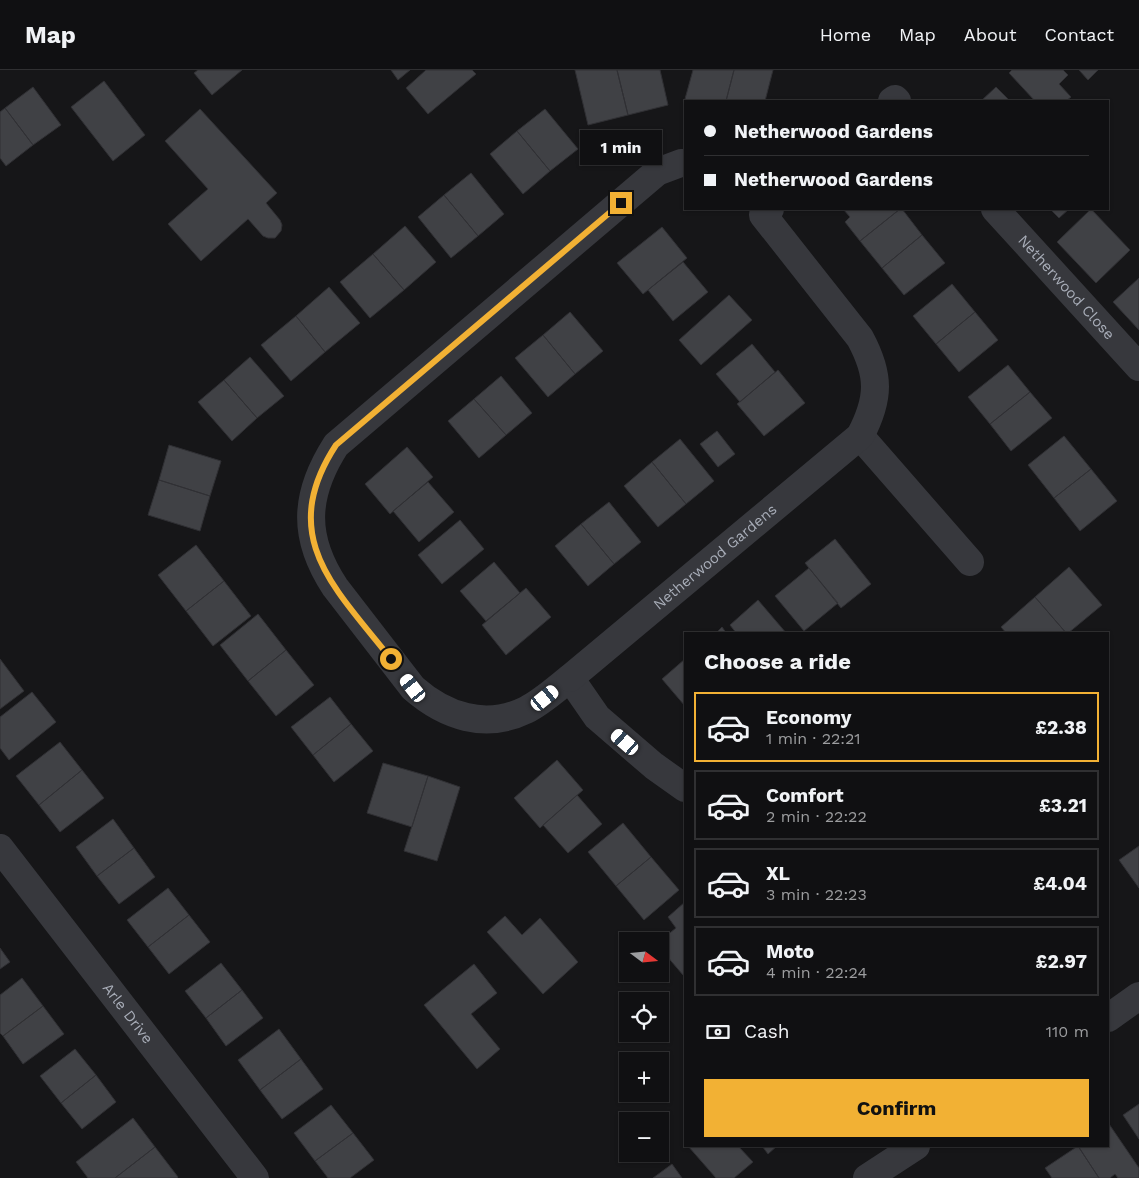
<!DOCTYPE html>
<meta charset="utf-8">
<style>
:root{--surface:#101012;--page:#1e1e20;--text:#f1f3f6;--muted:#9c9d9f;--line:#303032;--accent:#f2b134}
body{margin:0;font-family:"Work Sans",sans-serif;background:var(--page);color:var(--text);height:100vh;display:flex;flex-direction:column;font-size:19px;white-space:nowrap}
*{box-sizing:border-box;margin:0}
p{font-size:16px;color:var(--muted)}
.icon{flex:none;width:28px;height:28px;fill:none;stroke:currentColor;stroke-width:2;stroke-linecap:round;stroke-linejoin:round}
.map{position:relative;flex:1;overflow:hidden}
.panel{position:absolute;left:684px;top:562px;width:425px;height:515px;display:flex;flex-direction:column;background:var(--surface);border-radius:0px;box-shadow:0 1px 4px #0004,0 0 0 1px var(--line)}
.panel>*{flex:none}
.hud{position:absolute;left:684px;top:30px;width:425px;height:110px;border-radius:0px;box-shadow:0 1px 4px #0004,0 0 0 1px var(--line);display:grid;align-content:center;height:110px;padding:0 20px;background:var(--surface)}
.needle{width:32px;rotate:106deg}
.fabs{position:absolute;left:619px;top:862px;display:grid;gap:10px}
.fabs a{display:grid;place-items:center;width:50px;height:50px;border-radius:0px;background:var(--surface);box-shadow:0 1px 4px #0004,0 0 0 1px var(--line);font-size:25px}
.end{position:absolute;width:22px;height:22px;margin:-11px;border:6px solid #f2b134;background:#111;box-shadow:0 0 0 2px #111}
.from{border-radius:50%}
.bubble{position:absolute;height:35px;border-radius:0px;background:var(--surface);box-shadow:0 1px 4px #0004,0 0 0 1px var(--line);font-size:16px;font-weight:700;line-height:35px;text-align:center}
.car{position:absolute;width:15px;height:30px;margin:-15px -8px;border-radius:6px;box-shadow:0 0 4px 1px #0007;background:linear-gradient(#fff 24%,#345 0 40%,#fff 0 76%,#345 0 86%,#fff 0)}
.hud b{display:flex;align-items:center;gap:18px;height:48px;font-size:19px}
.hud b+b{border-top:1px solid var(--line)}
.hud i{width:12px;height:12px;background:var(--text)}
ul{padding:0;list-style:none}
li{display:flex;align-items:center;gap:15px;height:70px;margin:0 10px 8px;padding:0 10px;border:2px solid var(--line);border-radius:0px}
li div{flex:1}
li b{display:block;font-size:19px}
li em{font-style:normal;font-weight:700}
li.active{border-color:var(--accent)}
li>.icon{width:45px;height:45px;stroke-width:1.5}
h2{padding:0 20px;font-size:22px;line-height:60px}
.pay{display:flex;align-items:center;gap:12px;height:55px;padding:0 20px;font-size:19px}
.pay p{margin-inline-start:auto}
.primary-button{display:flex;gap:10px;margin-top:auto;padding:10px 20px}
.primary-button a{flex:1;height:58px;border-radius:0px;background:var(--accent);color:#111;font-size:20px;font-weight:700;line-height:58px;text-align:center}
header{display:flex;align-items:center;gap:30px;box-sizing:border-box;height:70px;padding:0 25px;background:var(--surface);border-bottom:1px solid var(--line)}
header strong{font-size:24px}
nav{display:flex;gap:28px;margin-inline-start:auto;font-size:18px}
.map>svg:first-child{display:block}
.building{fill:#404145;stroke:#303034}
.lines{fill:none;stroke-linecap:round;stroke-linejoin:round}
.minor{stroke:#37383d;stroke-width:28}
.route{stroke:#f2b134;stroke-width:6}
.labels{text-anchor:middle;stroke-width:4;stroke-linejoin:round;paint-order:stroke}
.street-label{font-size:15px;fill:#a8adb8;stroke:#111113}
</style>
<header>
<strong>Map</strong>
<nav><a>Home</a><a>Map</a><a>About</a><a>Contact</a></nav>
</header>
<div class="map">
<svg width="1139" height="1108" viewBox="0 0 1139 1108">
<rect width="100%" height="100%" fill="#161618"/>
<path class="building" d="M198,0h44l-30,25 -18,-22z
M391,0h19l-12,10z
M426,0h46l4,4 -48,40 -22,-26z
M575,0h42l11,45 -40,10z
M617,0h43l8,35 -40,10z
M693,0h41l-8,31h-35l-6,-2z
M734,0h39l-8,31h-39z
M1012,0h51l5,5 -9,9 12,13 -5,4h-31l-26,-28z
M1079,0h19l-10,10z
M104,11l41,54 -32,26 -42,-54z
M33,17l28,38 -28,20 -28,-37z
M996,17l14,14h-29z
M5,38l28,37 -27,21 -6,-8v-46z
M200,39l77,84 -11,10 14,17 2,5 -1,6 -6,7h-7l-5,-2 -15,-17 -47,42 -33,-37 40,-35 -43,-48z
M545,39l33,40 -28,22 -33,-40z
M517,61l33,40 -27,23 -33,-40z
M471,103l33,41 -26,22 -34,-41z
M444,125l34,41 -27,22 -33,-41z
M843,139h57l-40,32 -15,-19 5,-5z
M900,139h2l20,26 -40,33 -22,-27z
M1050,139h19l-10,9z
M1091,139l39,41 -34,33 -39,-41z
M405,156l31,36 -32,28 -31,-36z
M662,157l25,31 -44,36 -26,-31z
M922,165l23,28 -41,32 -22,-27z
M373,184l31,36 -34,28 -30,-36z
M683,192l25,30 -35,29 -25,-31z
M1139,208v52l-26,-28z
M952,214l23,28 -39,32 -23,-28z
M329,217l31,36 -35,29 -29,-36z
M729,225l23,25 -51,45 -22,-25z
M570,242l33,39 -28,23 -32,-39z
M975,242l23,28 -39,32 -23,-28z
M296,246l29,36 -34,29 -30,-36z
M543,265l32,39 -27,23 -33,-39z
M752,274l23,28 -35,30 -24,-28z
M250,287l34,39 -27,22 -33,-38z
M1008,295l22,27 -40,32 -22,-27z
M778,300l27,33 -41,33 -27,-32z
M501,306l31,37 -26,22 -32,-36z
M224,310l33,38 -25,23 -34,-39z
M1030,322l22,26 -41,33 -21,-27z
M474,329l32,36 -27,23 -31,-37z
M717,361l18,23 -17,13 -18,-23z
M1064,366l27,33 -37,29 -26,-33z
M680,369l34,42 -28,23 -34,-42z
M169,375l52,16 -11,35 -51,-16z
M407,377l26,30 -43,37 -25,-30z
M652,392l34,42 -28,23 -34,-41z
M1091,399l26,32 -37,30 -26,-33z
M159,410l51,16 -10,35 -52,-16z
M428,412l26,30 -35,30 -26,-31z
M609,432l32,40 -27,22 -33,-40z
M460,450l24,29 -42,35 -24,-29z
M581,454l33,40 -26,22 -33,-40z
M835,469l36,45 -30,24 -36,-45z
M196,475l28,36 -38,30 -28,-36z
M494,492l26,31 -34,28 -26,-30z
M1069,497l33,38 -35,29 -32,-37z
M809,498l29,35 -34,28 -29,-35z
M224,511l27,35 -38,30 -27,-35z
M526,518l25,29 -45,38 -24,-30z
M1035,527l32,37h-60l-6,-7z
M758,530l29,34h-50l-7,-9z
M258,544l28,36 -38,31 -28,-36z
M722,557l5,7h-12z
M286,580l28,35 -38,31 -28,-35z
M0,589l24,32 -24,18z
M685,589v47l-23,-27z
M32,622l24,30 -47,38 -9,-12v-31z
M330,627l21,27 -38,31 -22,-28z
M351,654l22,27 -39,31 -21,-27z
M60,672l22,28 -43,35 -23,-29z
M557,690l26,30 -43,38 -26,-30z
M383,693l45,13 -16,51 -45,-14z
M82,700l22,28 -44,34 -21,-27z
M428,706l32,11 -23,74 -33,-10z
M577,725l25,29 -34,29 -25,-28z
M113,749l21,29 -37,28 -21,-29z
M623,753l28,34 -35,29 -28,-34z
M1139,776v42l-20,-28z
M134,778l21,29 -36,27 -22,-28z
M651,787l28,33 -35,30 -28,-34z
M168,818l21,27 -41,32 -21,-27z
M685,832v72l-2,1 -23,-27v-7l16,-13 -8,-11z
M189,845l21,27 -41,32 -21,-27z
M505,846l17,19 18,-17 38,44 -35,32 -56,-62z
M0,878l10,14 -10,7z
M221,893l21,27 -36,28 -21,-27z
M474,894l23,29 -26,21 29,35 -23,20 -53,-64z
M22,908l21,28 -40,30 -3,-3v-38z
M242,920l21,28 -37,28 -20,-28z
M43,936l21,28 -41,30 -20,-28z
M279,959l22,30 -41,31 -22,-30z
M75,979l21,26 -35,28 -21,-27z
M301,989l22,30 -41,30 -22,-29z
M96,1005l20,27 -34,27 -21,-26z
M1139,1034v35l-16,-24z
M331,1035l22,28 -38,28 -21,-28z
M133,1048l22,29 -40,31h-27l-12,-16z
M1109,1054l30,44v10h-21l-3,-4 -5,4h-11l-21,-32h30v-21z
M353,1063l21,27 -24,18h-22l-13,-17z
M688,1076h50l15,16 -19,16h-18z
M762,1076h15l-9,8z
M1078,1076l21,32h-47l-7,-10z
M155,1077l23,30 -1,1h-62z
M672,1094l10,14h-29z"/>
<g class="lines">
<g class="minor">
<path d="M892,31l3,-2 2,2"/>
<path d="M685,93h-4l-24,9 -321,273c-32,50 -34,92 -1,142l78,101c32,28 72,42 113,22 16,-8 30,-21 44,-32l27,39 57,49 31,22"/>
<path id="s1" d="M995,139l144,158"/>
<path d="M860,366l110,126"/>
<path id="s2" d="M570,608l290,-242c20,-38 20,-61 0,-98l-97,-123 7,-6"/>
<path id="s3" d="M0,778l255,330"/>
<path d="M1108,948l31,-22"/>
<path d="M867,1108l49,-32"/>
</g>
</g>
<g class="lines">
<path class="route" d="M391,589c-56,-71 -115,-122 -55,-214l285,-242"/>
</g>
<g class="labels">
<g class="street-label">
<text dy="5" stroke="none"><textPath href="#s1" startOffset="106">Netherwood Close</textPath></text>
<text dy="5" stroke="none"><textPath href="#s2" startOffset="189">Netherwood Gardens</textPath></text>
<text dy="5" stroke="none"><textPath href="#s3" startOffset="209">Arle Drive</textPath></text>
</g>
</g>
</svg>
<div class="fabs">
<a><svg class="needle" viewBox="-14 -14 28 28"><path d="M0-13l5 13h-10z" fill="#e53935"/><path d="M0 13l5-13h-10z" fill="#9c9d9f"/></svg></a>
<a><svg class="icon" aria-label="locate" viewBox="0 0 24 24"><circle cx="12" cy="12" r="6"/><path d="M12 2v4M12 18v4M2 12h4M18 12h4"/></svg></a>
<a>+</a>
<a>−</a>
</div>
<i class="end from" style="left:391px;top:589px"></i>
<i class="end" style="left:621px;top:133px"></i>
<div class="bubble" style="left:580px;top:60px;width:82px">1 min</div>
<i class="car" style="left:413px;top:618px;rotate:322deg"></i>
<i class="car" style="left:545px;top:628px;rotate:51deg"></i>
<i class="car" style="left:625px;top:672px;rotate:311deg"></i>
<div class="hud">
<b><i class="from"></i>Netherwood Gardens</b>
<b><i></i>Netherwood Gardens</b>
</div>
<section class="panel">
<h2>Choose a ride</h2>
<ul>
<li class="active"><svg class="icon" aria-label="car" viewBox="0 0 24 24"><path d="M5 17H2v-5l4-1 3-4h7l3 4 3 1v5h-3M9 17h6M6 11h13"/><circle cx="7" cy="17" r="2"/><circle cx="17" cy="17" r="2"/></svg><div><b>Economy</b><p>1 min · 22:21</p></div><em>£2.38</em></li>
<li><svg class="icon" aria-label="car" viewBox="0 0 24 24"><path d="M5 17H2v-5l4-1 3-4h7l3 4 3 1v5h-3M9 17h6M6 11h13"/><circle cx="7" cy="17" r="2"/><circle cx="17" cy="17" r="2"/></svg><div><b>Comfort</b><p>2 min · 22:22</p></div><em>£3.21</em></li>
<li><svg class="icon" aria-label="car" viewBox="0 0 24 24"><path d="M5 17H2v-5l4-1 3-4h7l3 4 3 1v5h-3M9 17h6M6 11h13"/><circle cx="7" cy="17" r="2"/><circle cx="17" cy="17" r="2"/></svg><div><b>XL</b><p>3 min · 22:23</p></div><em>£4.04</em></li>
<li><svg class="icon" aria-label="car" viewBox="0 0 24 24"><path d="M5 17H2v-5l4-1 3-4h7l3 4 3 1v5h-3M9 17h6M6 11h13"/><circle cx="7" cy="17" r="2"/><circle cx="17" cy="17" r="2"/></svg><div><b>Moto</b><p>4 min · 22:24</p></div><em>£2.97</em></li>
</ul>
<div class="pay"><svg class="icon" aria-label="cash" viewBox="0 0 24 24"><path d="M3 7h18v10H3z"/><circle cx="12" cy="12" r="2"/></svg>Cash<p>110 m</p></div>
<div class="primary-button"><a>Confirm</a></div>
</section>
</div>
